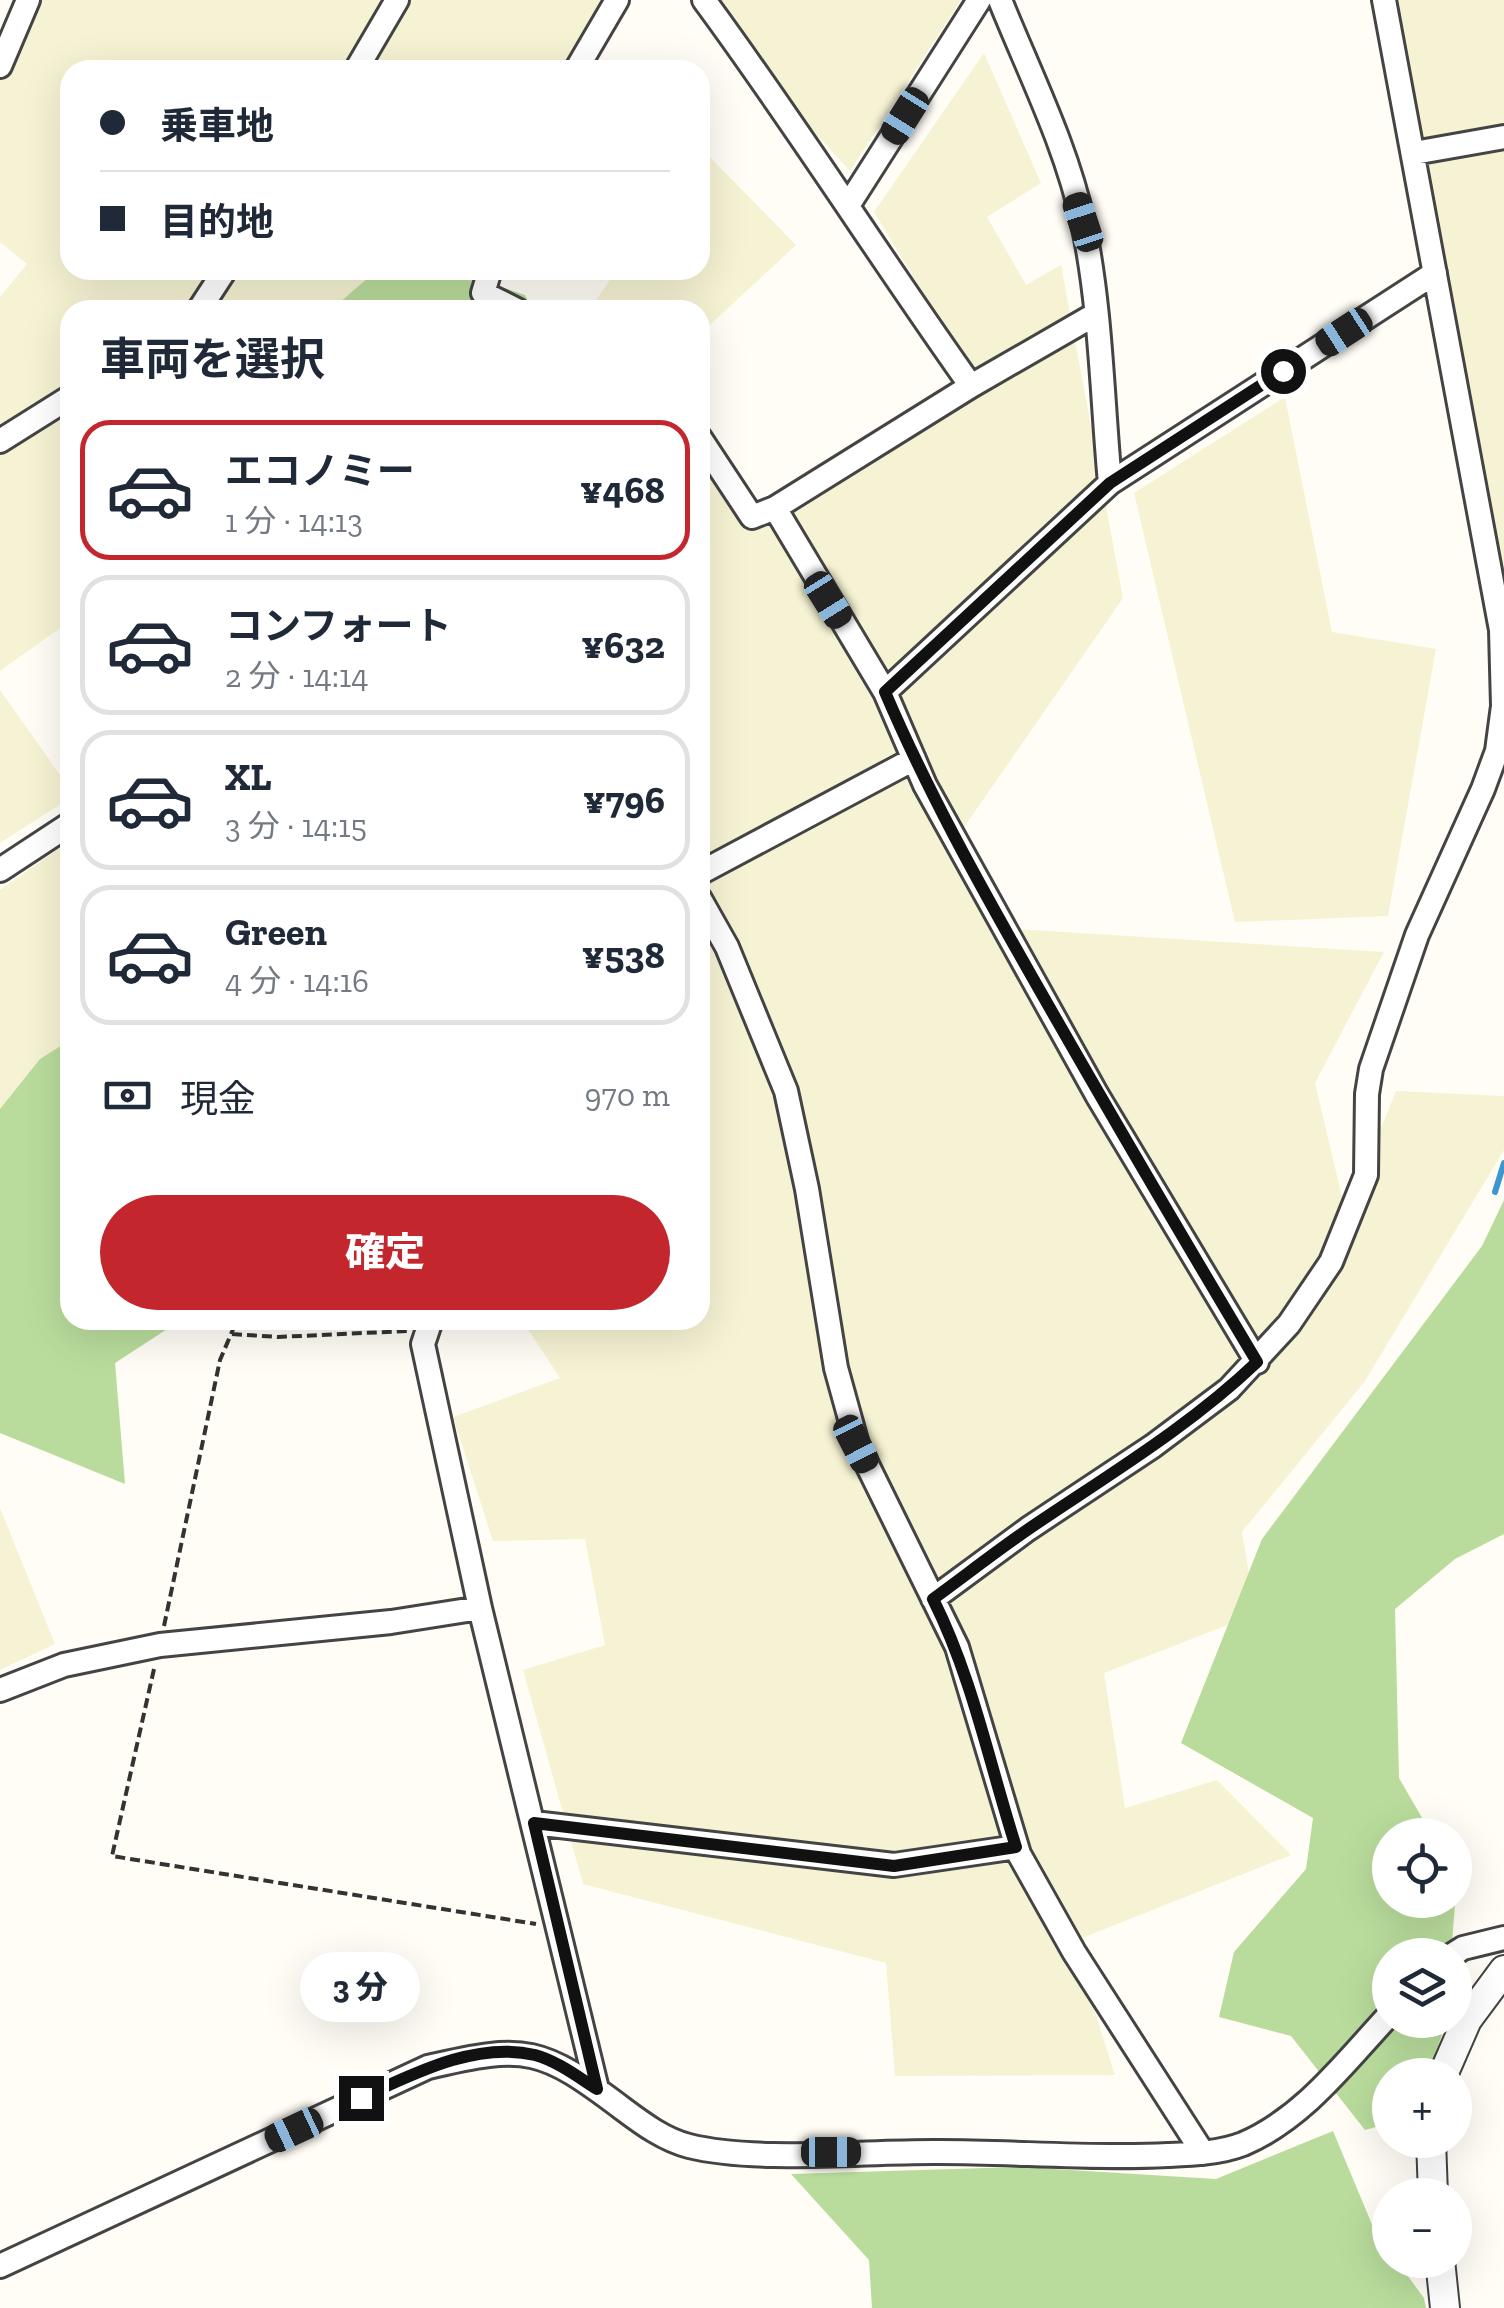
<!DOCTYPE html>
<html lang="ja">
<meta charset="utf-8">
<style>
:root{--surface:#fff;--page:#f6f6f7;--text:#1f2937;--muted:#747a83;--line:#e0e1e3;--accent:#c4262e}
body{margin:0;font-family:"Zilla Slab","Noto Sans JP",serif;background:var(--page);color:var(--text);height:100vh;display:flex;flex-direction:column;font-size:38px;white-space:nowrap}
*{box-sizing:border-box;margin:0}
p{font-size:32px;color:var(--muted)}
.icon{flex:none;width:55px;height:55px;fill:none;stroke:currentColor;stroke-width:2;stroke-linecap:round;stroke-linejoin:round}
.map{position:relative;flex:1;overflow:hidden}
.side{position:absolute;left:60px;top:300px;width:650px;height:1030px;display:flex;flex-direction:column;background:var(--surface);border-radius:30px;box-shadow:0 10px 40px #0002}
.side>*{flex:none}
.guide{position:absolute;left:60px;top:60px;width:650px;height:220px;border-radius:30px;box-shadow:0 10px 40px #0002;display:grid;align-content:center;height:220px;padding:0 40px;background:var(--surface)}
.buttons{position:absolute;left:1372px;top:1818px;display:grid;gap:20px}
.buttons a{display:grid;place-items:center;width:100px;height:100px;border-radius:50%;background:var(--surface);box-shadow:0 10px 40px #0002;font-size:50px}
.end{position:absolute;width:45px;height:45px;margin:-22px;border:12px solid #111;background:#fff;box-shadow:0 0 0 5px #fff}
.from{border-radius:50%}
.bubble{position:absolute;height:70px;border-radius:35px;background:var(--surface);box-shadow:0 10px 40px #0002;font-size:32px;font-weight:800;line-height:70px;text-align:center}
.car{position:absolute;width:30px;height:60px;margin:-30px -15px;border-radius:12px;box-shadow:0 0 8px 2px #0007;background:linear-gradient(#222 24%,#8ab4d8 0 40%,#222 0 76%,#8ab4d8 0 86%,#222 0)}
.guide b{display:flex;align-items:center;gap:35px;height:95px;font-size:38px}
.guide b+b{border-top:2px solid var(--line)}
.guide i{width:25px;height:25px;background:var(--text)}
ul{padding:0;list-style:none}
li{display:flex;align-items:center;gap:30px;height:140px;margin:0 20px 15px;padding:0 20px;border:5px solid var(--line);border-radius:30px}
li div{flex:1}
li b{display:block;font-size:38px}
li em{font-style:normal;font-weight:800}
li.on{border-color:var(--accent)}
li>.icon{width:90px;height:90px;stroke-width:1.5}
h2{padding:0 40px;font-size:45px;line-height:120px}
.pay{display:flex;align-items:center;gap:25px;height:110px;padding:0 40px;font-size:38px}
.pay p{margin-inline-start:auto}
.action{display:flex;gap:20px;margin-top:auto;padding:20px 40px}
.action a{flex:1;height:115px;border-radius:60px;background:var(--accent);color:#fff;font-size:40px;font-weight:800;line-height:115px;text-align:center}
.map>svg:first-child{display:block}
.farmland{fill:#f6f3d4}
.forest{fill:#b9dc9c}
.lines{fill:none;stroke-linecap:round;stroke-linejoin:round}
.stream{stroke:#3f96cf;stroke-width:6}
.minor-casing{stroke:#444;stroke-width:28}
.tertiary-casing{stroke:#444;stroke-width:32}
.path{stroke:#333;stroke-width:4;stroke-dasharray:10 5;stroke-linecap:butt}
.minor{stroke:#fff;stroke-width:22}
.tertiary{stroke:#fff;stroke-width:28}
.route{stroke:#111;stroke-width:12}
</style>
<div class="map">
<svg width="1504" height="2308" viewBox="0 0 1504 2308">
<rect width="100%" height="100%" fill="#fffdf5"/>
<path class="farmland" d="M38,0h587l-52,70h-503v200h372l-8,40h-364v311l-70,50v-374l27,-33 -27,-22v-179z
M695,0h266l-111,171z
M1388,0h116v612z
M984,53l57,130 -54,34 39,68 35,-20 62,333 -161,232 53,99 369,23 -69,131 31,131 50,-123 108,5v54l-139,231 -123,151 14,82 -152,59 21,135 92,-28 74,75 -219,87 43,133 -220,1 -9,-113 -303,-79 -60,-214 82,-25 -20,-106 -92,2 -40,-124 107,-39 -38,-58h178v-882l44,76 235,-129 -105,-173z
M702,149l94,96 -96,89v-24h-111l28,-40h83z
M1285,397l47,235 104,17 -48,267 -153,6 -101,-429z
M0,690l70,99v9l-70,45z
M70,841v267l-70,38v-256z
M0,1508l55,136 -55,26z"/>
<path class="forest" d="M377,270h74l74,25 8,15h-202z
M70,1040v280h111l-66,43 10,121 -125,-51v-324l40,-50z
M1504,1200v334l-49,25 -60,50 4,169 33,57h-42v65h65v-25l2,4 -6,76h-61v65h56l-1,6 -17,49h-38v48l-25,7 -74,-94 -72,-19 15,-65 72,-83 7,-51 -132,-75 81,-204 220,-293z
M1333,2131l43,103 14,18v8h6l28,38 2,10h-554l-3,-48 -78,-86 230,-7 195,12z"/>
<g class="lines">
<path class="stream" d="M1495,1192l9,-29"/>
<defs>
<path id="minor" d="M704,0c93,126 176,258 267,386
M1000,0c29,72 67,147 83,223 18,85 19,174 27,260
M0,66l28,-66
M356,70l41,-70
M576,70l41,-70
M1414,153l90,-16
M849,204l130,-204
M490,270l-7,23 34,17
M199,310l26,-40
M700,438l52,79 23,-9 196,-122 125,-72
M0,441l70,-44
M775,508l110,184 40,93 172,310 160,267
M885,692l225,-209 325,-210
M0,870l70,-46
M700,873l214,-114
M700,899l27,48 59,144 21,98 29,179 21,76 100,203 62,207 55,98 129,201
M431,1320l-8,24 57,264 117,481
M933,1599l95,-70 125,-83 76,-57 60,-65 42,-62 35,-87 1,-81 4,-25 46,-134 66,-146 14,-38 6,-45 -2,-76 -117,-630
M0,1690l64,-25 96,-20 231,-23 89,-14
M534,1823l360,42 123,-18
M1452,1955l11,-7 41,-10
M0,2266l428,-199c99,-23 113,-20 195,42 20,15 42,31 66,37 69,17 177,5 251,6 76,0 152,7 228,3 24,-1 52,-2 75,-11 61,-26 103,-83 147,-130"/>
<path id="tertiary" d="M1443,2075l24,-55 37,-50
M1431,2140l2,55
M1440,2260l5,48"/>
</defs>
<use href="#minor" class="minor-casing"/>
<use href="#tertiary" class="tertiary-casing"/>
<path class="path" d="M232,1334l46,3 129,-6
M164,1626l56,-266 17,-40
M154,1669l-42,187 424,68"/>
<use href="#minor" class="minor"/>
<use href="#tertiary" class="tertiary"/>
</g>
<g class="lines">
<path class="route" d="M361,2098c52,-24 115,-57 174,-43 22,6 43,22 62,34l-63,-266 360,43 122,-19c-27,-84 -43,-168 -83,-248 33,-24 66,-50 100,-73 77,-52 157,-100 224,-164 -77,-129 -152,-257 -226,-387 -53,-93 -104,-185 -146,-283l225,-209 173,-112"/>
</g>
</svg>
<div class="buttons">
<a><svg class="icon" aria-label="locate" viewBox="0 0 24 24"><circle cx="12" cy="12" r="6"/><path d="M12 2v4M12 18v4M2 12h4M18 12h4"/></svg></a>
<a><svg class="icon" aria-label="layers" viewBox="0 0 24 24"><path d="M12 4l9 5-9 5-9-5zM3 14l9 5 9-5"/></svg></a>
<a>+</a>
<a>−</a>
</div>
<i class="end from" style="left:1283px;top:371px"></i>
<i class="end" style="left:361px;top:2098px"></i>
<div class="bubble" style="left:300px;top:1952px;width:120px">3 分</div>
<i class="car" style="left:905px;top:116px;rotate:212deg"></i>
<i class="car" style="left:1083px;top:222px;rotate:342deg"></i>
<i class="car" style="left:1344px;top:332px;rotate:237deg"></i>
<i class="car" style="left:828px;top:600px;rotate:148deg"></i>
<i class="car" style="left:856px;top:1444px;rotate:153deg"></i>
<i class="car" style="left:294px;top:2130px;rotate:245deg"></i>
<i class="car" style="left:831px;top:2152px;rotate:90deg"></i>
<div class="guide">
<b><i class="from"></i>乗車地</b>
<b><i></i>目的地</b>
</div>
<section class="side">
<h2>車両を選択</h2>
<ul>
<li class="on"><svg class="icon" aria-label="car" viewBox="0 0 24 24"><path d="M5 17H2v-5l4-1 3-4h7l3 4 3 1v5h-3M9 17h6M6 11h13"/><circle cx="7" cy="17" r="2"/><circle cx="17" cy="17" r="2"/></svg><div><b>エコノミー</b><p>1 分 · 14:13</p></div><em>¥468</em></li>
<li><svg class="icon" aria-label="car" viewBox="0 0 24 24"><path d="M5 17H2v-5l4-1 3-4h7l3 4 3 1v5h-3M9 17h6M6 11h13"/><circle cx="7" cy="17" r="2"/><circle cx="17" cy="17" r="2"/></svg><div><b>コンフォート</b><p>2 分 · 14:14</p></div><em>¥632</em></li>
<li><svg class="icon" aria-label="car" viewBox="0 0 24 24"><path d="M5 17H2v-5l4-1 3-4h7l3 4 3 1v5h-3M9 17h6M6 11h13"/><circle cx="7" cy="17" r="2"/><circle cx="17" cy="17" r="2"/></svg><div><b>XL</b><p>3 分 · 14:15</p></div><em>¥796</em></li>
<li><svg class="icon" aria-label="car" viewBox="0 0 24 24"><path d="M5 17H2v-5l4-1 3-4h7l3 4 3 1v5h-3M9 17h6M6 11h13"/><circle cx="7" cy="17" r="2"/><circle cx="17" cy="17" r="2"/></svg><div><b>Green</b><p>4 分 · 14:16</p></div><em>¥538</em></li>
</ul>
<div class="pay"><svg class="icon" aria-label="cash" viewBox="0 0 24 24"><path d="M3 7h18v10H3z"/><circle cx="12" cy="12" r="2"/></svg>現金<p>970 m</p></div>
<div class="action"><a>確定</a></div>
</section>
</div>
